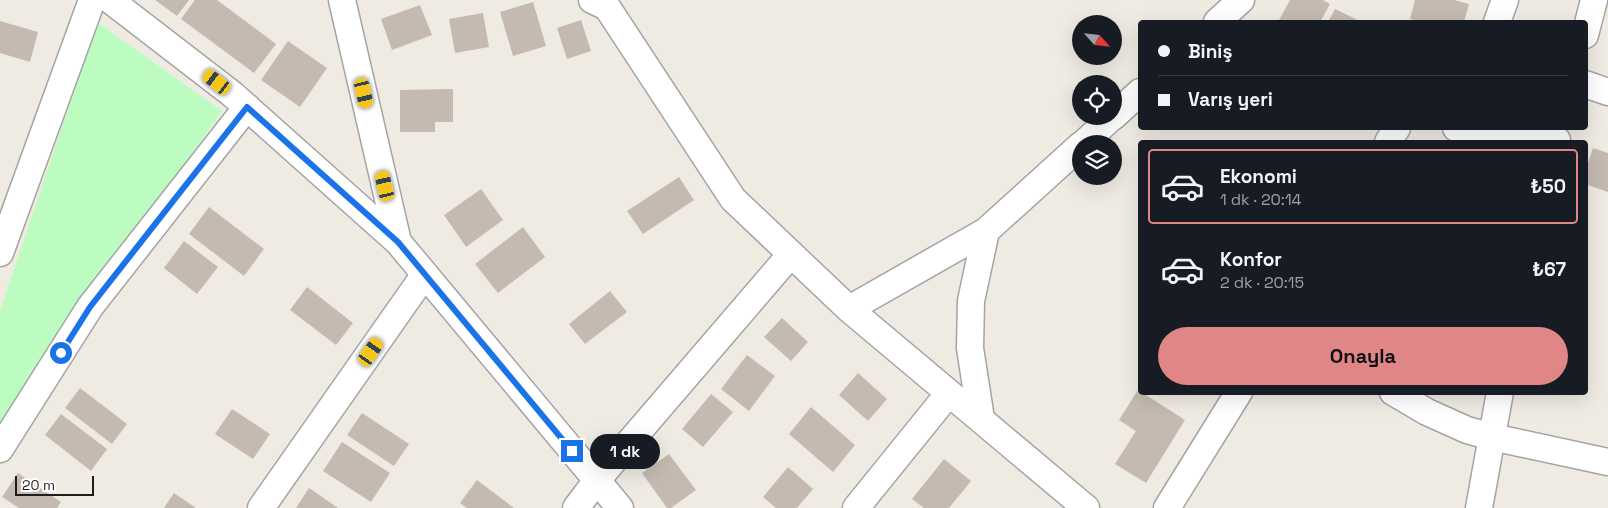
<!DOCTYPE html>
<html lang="tr">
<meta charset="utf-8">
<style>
:root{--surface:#171b24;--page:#242831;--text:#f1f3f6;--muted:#9ea1a6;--line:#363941;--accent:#e08687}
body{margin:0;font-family:"Space Grotesk",sans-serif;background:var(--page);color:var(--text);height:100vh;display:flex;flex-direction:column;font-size:19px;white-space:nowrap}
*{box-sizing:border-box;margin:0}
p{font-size:16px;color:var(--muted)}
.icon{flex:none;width:28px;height:28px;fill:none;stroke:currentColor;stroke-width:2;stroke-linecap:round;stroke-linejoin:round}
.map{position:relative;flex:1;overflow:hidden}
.sheet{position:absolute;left:1138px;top:140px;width:450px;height:255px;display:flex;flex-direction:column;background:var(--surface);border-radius:5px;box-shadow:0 5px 20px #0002}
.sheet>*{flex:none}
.banner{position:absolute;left:1138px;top:20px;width:450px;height:110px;border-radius:5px;box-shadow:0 5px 20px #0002;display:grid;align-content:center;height:110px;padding:0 20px;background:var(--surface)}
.needle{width:32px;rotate:117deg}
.controls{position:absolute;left:1072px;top:15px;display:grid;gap:10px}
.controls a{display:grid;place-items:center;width:50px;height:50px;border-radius:50%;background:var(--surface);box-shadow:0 5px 20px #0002;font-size:25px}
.scale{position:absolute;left:15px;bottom:12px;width:79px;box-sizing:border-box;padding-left:5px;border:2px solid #1d1d1d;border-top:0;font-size:14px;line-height:18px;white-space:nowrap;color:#1d1d1d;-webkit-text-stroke:4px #fff;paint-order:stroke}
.end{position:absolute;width:22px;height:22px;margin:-11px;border:6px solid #1a73e8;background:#fff;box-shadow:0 0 0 2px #fff}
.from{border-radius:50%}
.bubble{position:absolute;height:35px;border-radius:18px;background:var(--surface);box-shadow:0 5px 20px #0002;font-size:16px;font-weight:700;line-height:35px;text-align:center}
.car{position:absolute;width:15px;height:30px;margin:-15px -8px;border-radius:6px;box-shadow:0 0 4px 1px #0007;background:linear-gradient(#f5c518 24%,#345 0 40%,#f5c518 0 76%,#345 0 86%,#f5c518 0)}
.banner b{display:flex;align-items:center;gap:18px;height:48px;font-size:19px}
.banner b+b{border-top:1px solid var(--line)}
.banner i{width:12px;height:12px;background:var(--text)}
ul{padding:9px 0 0;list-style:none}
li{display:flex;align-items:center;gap:15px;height:75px;margin:0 10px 8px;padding:0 10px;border:2px solid transparent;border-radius:5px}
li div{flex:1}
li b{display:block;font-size:19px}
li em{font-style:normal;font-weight:700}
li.on{border-color:var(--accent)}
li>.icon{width:45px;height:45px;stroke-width:1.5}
.action{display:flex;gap:10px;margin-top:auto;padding:10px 20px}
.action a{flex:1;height:58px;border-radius:30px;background:var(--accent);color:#111;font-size:20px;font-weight:700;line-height:58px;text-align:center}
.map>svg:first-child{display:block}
.park{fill:#bcfcc1}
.building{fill:#c4bab2}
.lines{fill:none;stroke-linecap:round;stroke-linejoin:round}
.minor-casing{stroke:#a4a4a4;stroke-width:29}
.minor{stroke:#fff;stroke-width:26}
.route{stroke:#1a73e8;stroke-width:6}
</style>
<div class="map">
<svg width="1608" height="508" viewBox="0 0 1608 508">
<rect width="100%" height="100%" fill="#efebe3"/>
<path class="park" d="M97,22l125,89 -222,314v-114z"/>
<path class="building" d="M155,0h34l-12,16z
M195,0h22l59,44 -22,29 -73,-54z
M1290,0h33l7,4 -10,18h-42z
M1415,0h39l15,4 -5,18h-41l-13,-3z
M533,2l13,44 -33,10 -13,-44z
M420,5l12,30 -40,15 -11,-31z
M1335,9l27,13h-34z
M483,13l6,34 -34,6 -6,-34z
M581,20l10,31 -24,8 -10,-31z
M0,21l38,11 -8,30 -30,-9z
M288,41l39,27 -27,39 -39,-27z
M453,89v33h-18v10h-35v-42z
M1593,148l15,5v39l-23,-8v-12z
M679,177l15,23 -51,34 -16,-23z
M481,189l22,31 -37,27 -22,-32z
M209,207l55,42 -20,27 -55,-42z
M523,227l22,30 -47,36 -23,-29z
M184,241l34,26 -21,27 -33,-26z
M307,287l46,36 -17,22 -46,-35z
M610,291l17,21 -42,32 -16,-20z
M782,318l26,24 -17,19 -27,-24z
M747,355l28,21 -26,35 -28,-22z
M858,373l29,26 -19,22 -29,-26z
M80,388l47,36 -15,20 -47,-36z
M1138,390l47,30 -39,63 -31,-19 21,-33 -17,-11z
M711,394l22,18 -30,35 -21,-18z
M811,407l44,38 -22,27 -44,-38z
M232,409l38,25 -17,25 -38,-25z
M362,413l47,31 -15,22 -47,-31z
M61,414l46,35 -16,22 -46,-36z
M342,442l48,31 -19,29 -48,-31z
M669,454l27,36 -25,18h-4l-25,-35z
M944,459l27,22 -22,27h-25l-12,-9z
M788,467l25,22 -16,19h-21l-13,-11z
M18,473l43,29 -4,6h-38l-17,-11z
M477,480l37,28h-47l-7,-5z
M309,488l29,20h-42z
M174,493l22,15h-32z"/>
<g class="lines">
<defs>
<path id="minor" d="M110,0l122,94 166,148 222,266
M342,0l56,242
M592,0l15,7 126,192 116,110 137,-78 95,-86
M1217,22l24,-22
M1497,22l8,-22
M1585,35l9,-35
M1585,84l23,8
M1114,116l26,-24
M1456,128l101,12
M1388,142l9,-14
M1083,144l30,-28
M0,253l92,-253
M849,309l237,199
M1393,392l34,20 40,18 25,7 116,25
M981,419l-11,-71 1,-47 15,-70
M0,449l90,-142 157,-200
M261,508l164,-234
M576,508l21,-28 194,-226
M856,508l93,-115
M1167,508l72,-116
M1479,508l21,-116"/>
</defs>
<use href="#minor" class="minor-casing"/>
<use href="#minor" class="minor"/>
</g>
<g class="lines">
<path class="route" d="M61,353l29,-46 157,-200 151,135 174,209"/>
</g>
</svg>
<div class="controls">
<a><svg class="needle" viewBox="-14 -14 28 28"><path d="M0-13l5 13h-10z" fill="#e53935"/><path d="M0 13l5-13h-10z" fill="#9ea1a6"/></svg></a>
<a><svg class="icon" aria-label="locate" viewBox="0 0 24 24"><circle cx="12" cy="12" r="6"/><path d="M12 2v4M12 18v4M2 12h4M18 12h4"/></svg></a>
<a><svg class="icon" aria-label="layers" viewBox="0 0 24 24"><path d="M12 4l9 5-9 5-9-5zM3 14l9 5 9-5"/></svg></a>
</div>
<div class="scale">20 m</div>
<i class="end from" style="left:61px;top:353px"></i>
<i class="end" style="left:572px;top:451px"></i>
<div class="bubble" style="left:590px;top:434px;width:70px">1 dk</div>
<i class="car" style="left:217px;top:82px;rotate:308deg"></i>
<i class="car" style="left:364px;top:93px;rotate:167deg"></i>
<i class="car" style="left:385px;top:186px;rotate:347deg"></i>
<i class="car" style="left:371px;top:352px;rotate:35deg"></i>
<div class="banner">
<b><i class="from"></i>Biniş</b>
<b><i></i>Varış yeri</b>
</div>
<section class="sheet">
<ul>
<li class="on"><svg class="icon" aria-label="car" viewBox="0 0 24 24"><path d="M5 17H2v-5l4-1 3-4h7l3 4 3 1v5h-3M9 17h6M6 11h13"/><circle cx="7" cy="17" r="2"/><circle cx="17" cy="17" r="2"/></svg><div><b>Ekonomi</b><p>1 dk · 20:14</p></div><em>₺50</em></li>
<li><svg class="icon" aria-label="car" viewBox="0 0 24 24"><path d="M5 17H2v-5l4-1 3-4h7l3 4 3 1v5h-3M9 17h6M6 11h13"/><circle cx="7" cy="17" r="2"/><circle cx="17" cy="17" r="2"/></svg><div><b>Konfor</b><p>2 dk · 20:15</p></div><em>₺67</em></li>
</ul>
<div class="action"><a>Onayla</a></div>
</section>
</div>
